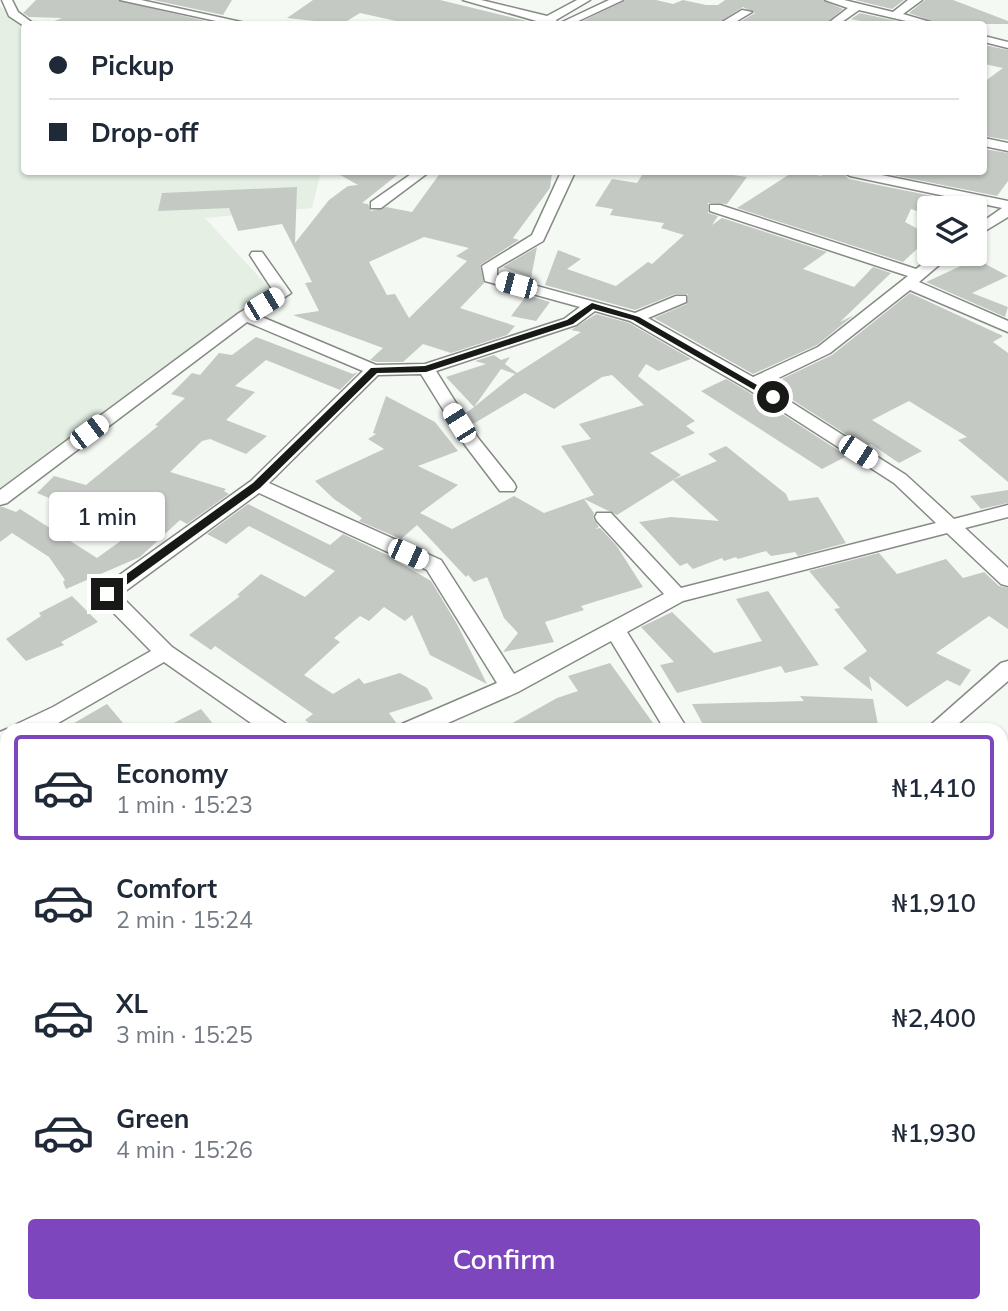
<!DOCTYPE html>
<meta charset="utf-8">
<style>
:root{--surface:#fff;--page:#f6f6f7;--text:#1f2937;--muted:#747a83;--line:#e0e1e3;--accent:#7d46bd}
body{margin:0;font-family:Mulish,sans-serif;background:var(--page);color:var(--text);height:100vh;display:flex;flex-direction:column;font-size:26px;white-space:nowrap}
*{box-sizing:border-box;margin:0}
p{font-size:23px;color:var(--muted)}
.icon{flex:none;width:38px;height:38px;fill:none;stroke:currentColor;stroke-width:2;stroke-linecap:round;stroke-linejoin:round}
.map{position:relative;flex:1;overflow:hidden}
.drawer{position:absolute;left:0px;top:723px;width:1008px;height:590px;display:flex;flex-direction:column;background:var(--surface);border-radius:21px 21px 0 0;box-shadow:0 2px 5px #0004}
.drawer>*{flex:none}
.guide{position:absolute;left:21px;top:21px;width:966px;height:154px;border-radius:7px;box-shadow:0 2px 5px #0004;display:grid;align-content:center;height:154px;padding:0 28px;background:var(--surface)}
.fabs{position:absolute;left:917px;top:196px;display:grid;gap:14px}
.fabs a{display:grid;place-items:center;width:70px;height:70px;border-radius:7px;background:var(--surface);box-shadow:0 2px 5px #0004;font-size:35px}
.end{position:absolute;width:32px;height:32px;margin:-16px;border:9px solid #171917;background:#fff;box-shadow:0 0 0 4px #fff}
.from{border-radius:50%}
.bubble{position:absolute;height:49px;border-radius:7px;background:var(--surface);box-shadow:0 2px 5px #0004;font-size:23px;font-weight:600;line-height:49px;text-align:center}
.car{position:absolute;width:21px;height:42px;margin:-21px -10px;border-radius:9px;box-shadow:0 0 5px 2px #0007;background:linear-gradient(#fff 24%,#345 0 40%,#fff 0 76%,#345 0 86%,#fff 0)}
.guide b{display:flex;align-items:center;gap:24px;height:66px;font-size:26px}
.guide b+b{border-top:2px solid var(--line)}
.guide i{width:18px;height:18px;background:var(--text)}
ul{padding:12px 0 0;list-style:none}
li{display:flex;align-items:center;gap:21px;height:105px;margin:0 14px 10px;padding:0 14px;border:4px solid transparent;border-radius:7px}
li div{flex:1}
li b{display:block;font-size:26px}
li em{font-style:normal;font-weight:600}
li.selected{border-color:var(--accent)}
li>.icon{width:63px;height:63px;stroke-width:1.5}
.button{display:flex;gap:14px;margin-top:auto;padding:14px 28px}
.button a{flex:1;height:80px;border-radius:7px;background:var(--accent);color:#fff;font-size:28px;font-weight:600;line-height:80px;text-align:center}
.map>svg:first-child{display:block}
.built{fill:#e5efe4}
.building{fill:#c5c9c4;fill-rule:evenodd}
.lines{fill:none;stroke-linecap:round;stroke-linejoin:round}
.street-casing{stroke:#868a85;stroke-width:3}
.street{fill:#fff;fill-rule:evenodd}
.route{fill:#171917}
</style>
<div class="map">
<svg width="1008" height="1311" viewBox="0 0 1008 1311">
<rect width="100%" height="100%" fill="#f5f9f4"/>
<path class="built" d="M0,6l24,21v145h297l-9,36 -107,10 67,73 -272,206z"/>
<path class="building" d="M36,0h81l101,24h-171l15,-6 -33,-1 -6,-4z
M153,0h79l-9,15z
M313,0h127l99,24h-145l2,-3 -36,-8 -18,11 -55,-6z
M625,0h31l17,4 10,-4 23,5h12l7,-5h97l21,9 -18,15h-89l19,-11 -12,-6 -26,17h-140z
M855,0h49l-12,9z
M925,0h28l55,21v3h-68l-31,-11z
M860,13l50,11h-34l-25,-5z
M984,45l24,5v90l-24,-4v-54l19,-14 -19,-4z
M984,149l24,4v28l-11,15 -119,-24h106z
M335,172h66l-39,31 6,1 3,7 15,-4 26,5 29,-40 111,2 -2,14 -37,50 6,2 -39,25 4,18 -24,25 55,18 -8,9 -56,18 -28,-9 -20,18h-27l-6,-2 13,-12 -90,-33 26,-4 -14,-28 7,-1 -30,-58 -44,7 -9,-23 -71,3 4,-18 135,-6 -2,56 34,-43 19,-14 10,-1zM424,237l45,11 -13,8 11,5 -58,57 -14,-24 -8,1 -18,-33z
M644,172h68l35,5 -20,27 -19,-1v10l10,3 -6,9 10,-7 105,34 -24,17 51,18 19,-20 18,6 -51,49 14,-7 -37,30 -64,29 -99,-56 33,-14 1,-10h-13l-40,16 -90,-25 13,-35 23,9 -14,10 49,17 32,-24 4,2 32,-29 -23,-7 3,-5 -54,-8 3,-6 -18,-3 17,-27 25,4z
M793,172h15l13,4 5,-4h15l8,7 137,28 -57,1v7l-18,-6 -6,13 24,13v3l-26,24 -166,-54z
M537,247l-6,31 -28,-11z
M976,259l32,17 -36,17 36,14 -3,10 -79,-35z
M910,293l93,43 -10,6 15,11v129l-50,-42 9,-3 -58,-36 -37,19 50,31 -23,12 -28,-19 -5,3 -97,-62 63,-30z
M527,295l23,7 -14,19 -25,-5z
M596,314l33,9 62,36 -33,12 -12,-7 -8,12 57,45 -9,5 9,7 -45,20 31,22 -8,5 44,-19 -9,-7 18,-8 60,48 3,7 29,-4 28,46 -48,13 -3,-4 -24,4 -5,-5 -28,8 -2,-2 -12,4 -2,-3 -29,11 -6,-6 -7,3 -41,-44 32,-5 48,4 -46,-41 -56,35 -33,-16 10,14 -1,5 6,9 -4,2 5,-1 16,17 27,42 -62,19 3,4 -39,12 9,20 -51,10 15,-19 -14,-15 -17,-41 -13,5 -6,-7 -2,2 -49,-52 -16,14 -42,-18 3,-3 -28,-19 -19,-18 69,-32 -16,-10 8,-5 -3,-1 13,-37 49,26 23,29 -40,15 40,19 -38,28 32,16 62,-33 30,17 50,-18 -33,-49 30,-7 -12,-15 65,-19 -32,-30 -10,2 -48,32 -29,-16 -52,31 -7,-11 8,-6 -28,-30 40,-13 -11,-3 19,-6 7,5 9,-3 -5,7 12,9 64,-41 -10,-2zM501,369l14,5 -41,33z
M256,337l97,37 5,-2 -18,18 -74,-30 -31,26 20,6 -29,28 41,16 -21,18 -36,-15 -8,2 -32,31 56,17 -2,2 5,3 -42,30 -7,-4 -40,37 -74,32 -3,-7 2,-2 -16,-23 -37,-24 -12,9v-35h3l13,5 4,-3 77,49 43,-31 -43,-20 -9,7 -51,-21 17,-17 32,9 72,-59 -3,-1 30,-27 -14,-4 21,-21 8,2 19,-22 13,2z
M726,379l19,11 102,66 -25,13 -121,-78z
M1008,490v13l-27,6 -11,-13z
M248,504l82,41 13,-11 42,20 46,27 26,43 30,60 -57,-29 -18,-40 -7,6 -21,-14 -15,14 -9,-5 -26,22 6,4 -36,33 29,19 26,-16 5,6 36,-11 27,15 6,11 -44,14 9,12 -1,5h-79l-13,-10 8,-6 -98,-68 -4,4 -22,-15 51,-39 -3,-1 24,-21 44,23 30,-26 -86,-45 -23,18 -19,-10z
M879,553l18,21 49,-15 17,19 21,-6 15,14 9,2v41l-19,-13 -53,37 35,17 -11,16 -13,-6 -40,27 -38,-31 3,15 -29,-23 24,-17 -33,-42 6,-1 -31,-37z
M768,591l51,74 -34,8 -4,-7 -104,27 -17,-28 14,-3 -33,-35 31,-15 42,41 48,-12 -26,-42z
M72,596l26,26 -37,20 3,3 -38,16 -20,-22 35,-23 -2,-3z
M610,663l48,67h-158l57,-32 21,-7 -10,-15z
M800,696l73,3 6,31h-173l-14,-26 112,-3z
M107,704l22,26h-67z
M201,709l17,21h-58z"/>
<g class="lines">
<defs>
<path id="street" d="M2,0h10l6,12 16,12 -10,2 -15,-10z
M120,0h21l109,24h-20z
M463,0h18l66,16 30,-16h13l-34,20 2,4 51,-24h14l-51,24h-25z
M825,0h19l49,12 15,-12h14l-19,14 34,10h-18l-60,-14 -20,14h-12l21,-16z
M742,10l10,2 -20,12h-13z
M984,36l24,6v6l-24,-6z
M984,138l24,5v8l-24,-5z
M414,172h15l-48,36h-10v-6z
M561,172h14l-32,69 -46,27v7l138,38 41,-17h10v6l-38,16 105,59 65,-30 90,-71 -198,-65v-6h10l196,64 20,-15h16l-33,28 89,39v11l-98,-42 -80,63 -66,32 142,90 48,44 54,-14v12l-43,11 43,40v18l-7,-2 -54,-51 -264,68 -56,31 61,98h-23l-54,-89 -93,51 -86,38h-33l3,-6 95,-41 -70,-113 -168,-77 -139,102 52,52 114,77 3,6h-28l-97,-68 -118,68h-32l3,-6 36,-17 98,-56 -51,-52 -3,-5 3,-5 151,-108 112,-110 -116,-49 -240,181 -7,2v-15l239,-177 35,-21 -24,-37 2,-3h10l29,41 -34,22 119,50 49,-1 139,-45 16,-12 -95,-26 -3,-15 50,-31zM595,311l35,10 116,67 148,95 42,40 -255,65 -70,-75h-14l-2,4 2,4 67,73 -150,80 -73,-114 -172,-77 109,-108 43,-1 44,71 35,46h14l2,-4 -2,-4 -36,-45 -42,-67 140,-46z
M843,172h24l141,29v16l-33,20v-10l27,-19 -152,-32z
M1008,661v20l-57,49h-26l76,-67z
M7,729v18l-7,3v-18z
M1008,879v22l-7,1v-22z
M7,886v22l-7,3v-22z
M1001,1086l7,3v36l-7,-3z
M7,1235v36l-7,3v-36z
M744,1306h37l-3,5h-37z"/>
</defs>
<use href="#street" class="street-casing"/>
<use href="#street" class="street"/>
</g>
<path class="route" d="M592,303l47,14 139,80 -8,2 -137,-79 -40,-11 -20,15 -147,48 -49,1 -117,115 -149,108h-8v-5l150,-108 118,-115 54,-2 142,-46z"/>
</svg>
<div class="fabs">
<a><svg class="icon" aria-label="layers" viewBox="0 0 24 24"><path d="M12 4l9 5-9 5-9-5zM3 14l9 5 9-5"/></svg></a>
</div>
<i class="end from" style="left:773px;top:397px"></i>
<i class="end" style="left:107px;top:594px"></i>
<div class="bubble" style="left:49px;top:492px;width:116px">1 min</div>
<i class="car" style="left:516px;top:285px;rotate:285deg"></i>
<i class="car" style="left:264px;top:304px;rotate:59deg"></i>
<i class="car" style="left:459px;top:423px;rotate:328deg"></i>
<i class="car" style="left:89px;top:432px;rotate:53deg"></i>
<i class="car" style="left:858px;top:452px;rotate:123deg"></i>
<i class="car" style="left:408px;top:554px;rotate:114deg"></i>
<div class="guide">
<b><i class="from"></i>Pickup</b>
<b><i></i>Drop-off</b>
</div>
<section class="drawer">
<ul>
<li class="selected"><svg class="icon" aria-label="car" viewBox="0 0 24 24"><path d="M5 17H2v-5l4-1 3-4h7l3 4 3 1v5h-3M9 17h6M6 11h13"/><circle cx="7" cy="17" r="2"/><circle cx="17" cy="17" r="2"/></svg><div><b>Economy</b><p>1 min · 15:23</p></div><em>₦1,410</em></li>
<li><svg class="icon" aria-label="car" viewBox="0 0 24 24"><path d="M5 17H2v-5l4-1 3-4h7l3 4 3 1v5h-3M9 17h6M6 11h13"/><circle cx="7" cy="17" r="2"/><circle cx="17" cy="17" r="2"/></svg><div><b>Comfort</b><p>2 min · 15:24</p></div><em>₦1,910</em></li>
<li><svg class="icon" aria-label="car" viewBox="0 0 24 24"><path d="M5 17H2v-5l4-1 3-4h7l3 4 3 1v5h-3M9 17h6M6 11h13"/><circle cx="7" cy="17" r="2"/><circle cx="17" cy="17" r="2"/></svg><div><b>XL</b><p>3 min · 15:25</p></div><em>₦2,400</em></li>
<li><svg class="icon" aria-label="car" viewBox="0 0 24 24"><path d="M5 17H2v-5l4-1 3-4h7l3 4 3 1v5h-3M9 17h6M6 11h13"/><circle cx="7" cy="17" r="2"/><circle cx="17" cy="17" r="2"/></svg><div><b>Green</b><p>4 min · 15:26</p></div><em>₦1,930</em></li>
</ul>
<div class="button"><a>Confirm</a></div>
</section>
</div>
